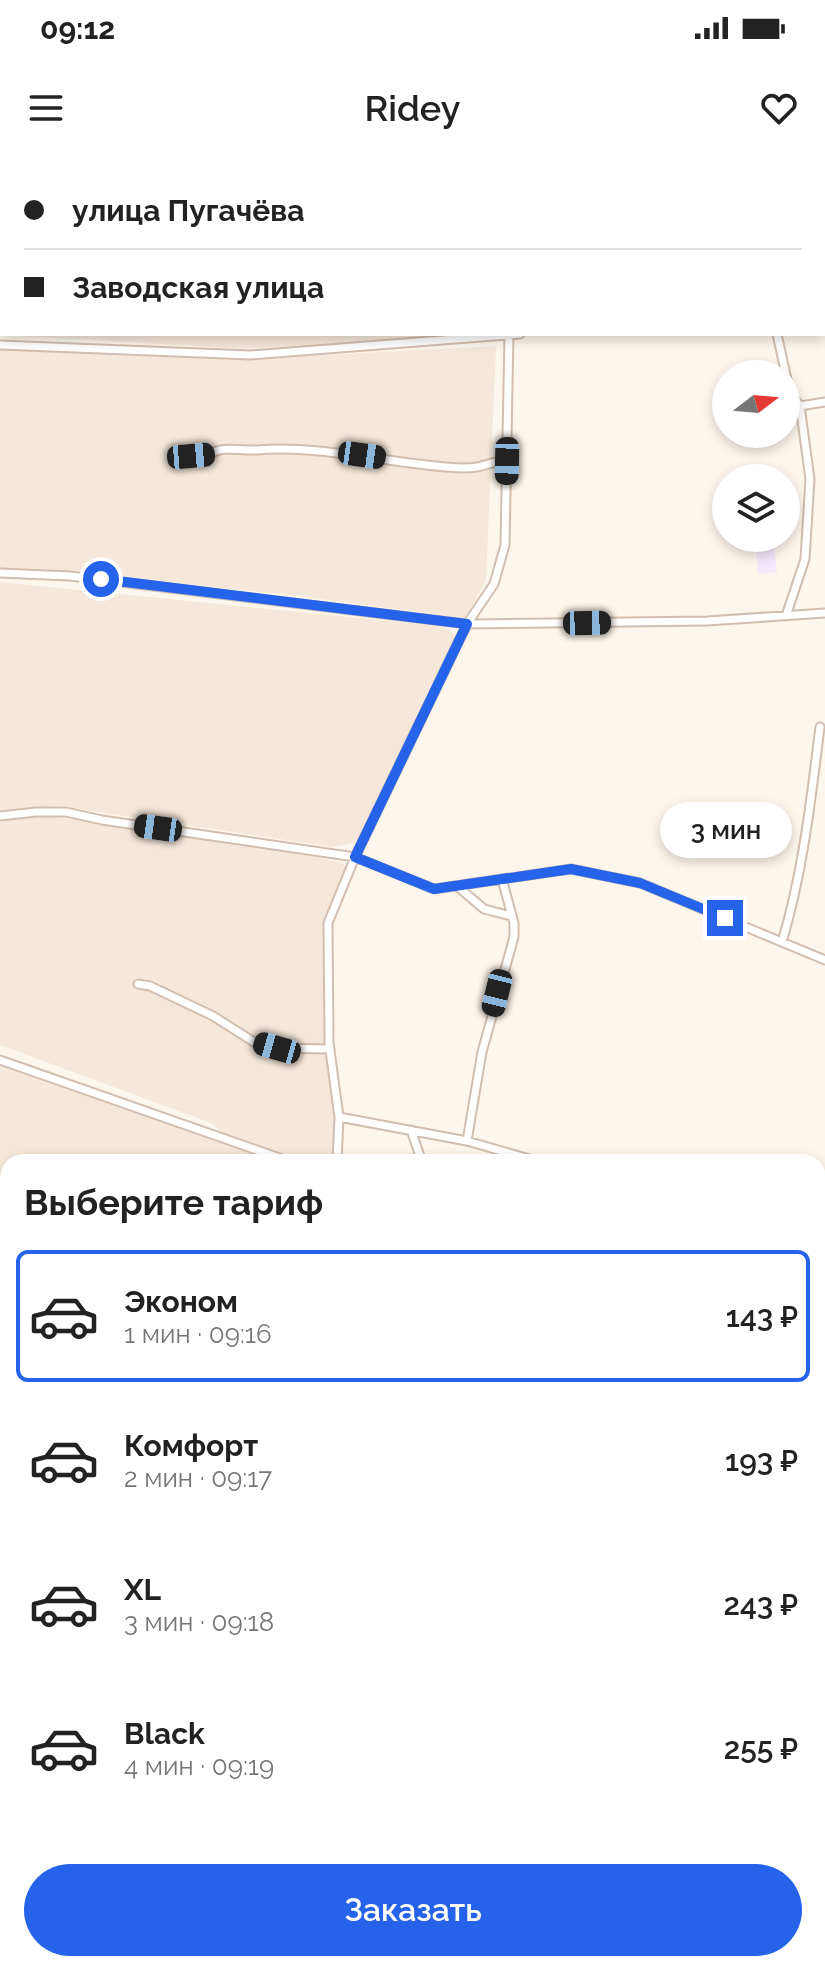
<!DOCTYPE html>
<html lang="ru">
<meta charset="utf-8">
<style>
:root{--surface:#fff;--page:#f6f6f6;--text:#222;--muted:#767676;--line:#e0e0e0;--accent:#2563eb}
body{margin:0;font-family:Raleway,sans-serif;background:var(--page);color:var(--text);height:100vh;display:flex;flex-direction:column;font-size:30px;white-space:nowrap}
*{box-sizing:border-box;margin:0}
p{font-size:26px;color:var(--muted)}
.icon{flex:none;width:44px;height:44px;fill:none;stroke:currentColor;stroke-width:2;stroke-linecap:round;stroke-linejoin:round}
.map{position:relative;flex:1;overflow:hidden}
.panel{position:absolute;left:0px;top:994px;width:826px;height:818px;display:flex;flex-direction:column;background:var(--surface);border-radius:24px 24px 0 0;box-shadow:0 4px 12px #0003}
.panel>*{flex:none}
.hud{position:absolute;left:0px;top:0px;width:826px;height:176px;box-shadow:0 4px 12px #0003;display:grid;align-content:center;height:176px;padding:0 24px;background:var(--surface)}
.needle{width:52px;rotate:74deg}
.tools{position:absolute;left:712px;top:200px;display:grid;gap:16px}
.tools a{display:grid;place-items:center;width:88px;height:88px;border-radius:50%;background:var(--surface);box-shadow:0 4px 12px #0003;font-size:40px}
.end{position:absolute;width:36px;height:36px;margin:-18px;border:10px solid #2563eb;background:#fff;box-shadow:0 0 0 4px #fff}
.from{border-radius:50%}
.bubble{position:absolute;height:56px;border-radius:28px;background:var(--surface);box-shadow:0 4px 12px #0003;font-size:26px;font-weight:600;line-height:56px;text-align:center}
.car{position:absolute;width:24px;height:48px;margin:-24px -12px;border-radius:10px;box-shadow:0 0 6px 2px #0007;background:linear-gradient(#222 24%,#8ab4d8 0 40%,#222 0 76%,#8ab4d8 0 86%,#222 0)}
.hud b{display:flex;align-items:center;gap:28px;height:76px;font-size:30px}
.hud b+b{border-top:2px solid var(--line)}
.hud i{width:20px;height:20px;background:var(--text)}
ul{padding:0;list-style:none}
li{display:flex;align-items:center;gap:24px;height:132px;margin:0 16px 12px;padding:0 8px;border:4px solid transparent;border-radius:12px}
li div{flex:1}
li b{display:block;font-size:30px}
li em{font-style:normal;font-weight:600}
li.current{border-color:var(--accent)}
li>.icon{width:72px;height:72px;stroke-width:1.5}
h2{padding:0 24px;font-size:36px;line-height:96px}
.primary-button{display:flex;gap:16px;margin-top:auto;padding:16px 24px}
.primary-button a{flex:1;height:92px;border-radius:48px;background:var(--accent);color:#fff;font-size:32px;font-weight:600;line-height:92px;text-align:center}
.status{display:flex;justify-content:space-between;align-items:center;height:56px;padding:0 40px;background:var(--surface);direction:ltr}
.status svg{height:22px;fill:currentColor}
header{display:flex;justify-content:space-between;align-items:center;height:104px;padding:0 24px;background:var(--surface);font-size:36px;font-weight:600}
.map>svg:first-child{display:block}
.residential{fill:#f5e8da}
.education{fill:#f3e8fa}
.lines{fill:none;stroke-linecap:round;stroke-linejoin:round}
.street-casing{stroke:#d1beb0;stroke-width:11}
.street{stroke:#fff;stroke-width:7}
.route{stroke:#2563eb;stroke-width:10}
</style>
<div class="status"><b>09:12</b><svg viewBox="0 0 49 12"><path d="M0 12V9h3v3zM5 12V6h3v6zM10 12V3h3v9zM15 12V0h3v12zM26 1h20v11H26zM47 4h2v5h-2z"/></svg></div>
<header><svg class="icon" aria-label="menu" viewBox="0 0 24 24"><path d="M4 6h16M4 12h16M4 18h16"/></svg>Ridey<svg class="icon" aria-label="heart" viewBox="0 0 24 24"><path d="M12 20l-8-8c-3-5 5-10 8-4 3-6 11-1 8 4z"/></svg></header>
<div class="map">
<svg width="825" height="1811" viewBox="0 0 825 1811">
<rect width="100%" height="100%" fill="#fdf6ec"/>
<path class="residential" d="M0,7l2,1v166h482l-239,15 -245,-14z
M496,186l-10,235 -21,37 -175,-23 -222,-23 -68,-1v-222l250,10z
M0,422l439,44 13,6 4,6 -101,205 -22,4 -275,-41 -58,5z
M50,656l182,25 74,13 38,10 3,7 -20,46 -3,21 -1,90 12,84 2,50h-34l-74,-24 -18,-15 -211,-78v-225z
M0,904l193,69 84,29h-269v187l-8,-30z
M0,1268l8,2v187l-8,-2z
M0,1462l8,2v171l-8,-2z"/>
<path class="education" d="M755,378h18l4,34 -19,2z"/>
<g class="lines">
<defs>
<path id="street" d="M34,0l12,2
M552,2l1,-2
M824,135h1
M777,174l13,59 10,13 10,73 -5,80 -19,57
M0,185l250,10 270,-21
M800,246l25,-4
M190,297l20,-2c10,-10 33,-4 47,-5 64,-5 126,12 189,17 10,1 21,2 31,0 11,-2 19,-7 30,-6
M0,413l70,3 397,48 240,-3 118,-8
M0,656l36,-4h30l36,8 253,37 79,32 137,-20 69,14 185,77
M457,726l27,23 27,7
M782,782c21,-70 29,-143 38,-215
M138,824l12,2 63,30 41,26 23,6 53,1
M0,900l291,102
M339,957l128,24 73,21
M411,970l11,32
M467,981l15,-89 32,-115v-14l-12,-44
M337,1002l2,-45 -10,-74 -1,-120 27,-66 112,-233 27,-40 11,-39 4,-211
M0,1191l8,23
M818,1204l7,7
M0,1261l8,2
M818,1342l7,6
M0,1457l8,2
M818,1463l7,2
M0,1632l8,2
M0,1649l8,2
M194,1811v-7"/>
</defs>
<use href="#street" class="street-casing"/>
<use href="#street" class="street"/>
</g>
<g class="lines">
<path class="route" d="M101,419l366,45 -112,233 79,32 137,-20 69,14 85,35"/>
</g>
</svg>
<div class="tools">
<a><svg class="needle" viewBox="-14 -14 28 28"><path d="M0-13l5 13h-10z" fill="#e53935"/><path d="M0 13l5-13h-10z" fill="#767676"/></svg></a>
<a><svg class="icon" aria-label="layers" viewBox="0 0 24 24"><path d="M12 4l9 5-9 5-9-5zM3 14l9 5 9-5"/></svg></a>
</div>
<i class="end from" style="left:101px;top:419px"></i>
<i class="end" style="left:725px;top:758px"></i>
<div class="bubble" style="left:660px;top:642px;width:132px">3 мин</div>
<i class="car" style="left:362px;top:295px;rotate:98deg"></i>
<i class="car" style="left:191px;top:296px;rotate:85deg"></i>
<i class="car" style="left:507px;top:301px;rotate:181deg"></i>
<i class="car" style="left:587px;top:463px;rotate:89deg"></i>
<i class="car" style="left:158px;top:668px;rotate:278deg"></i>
<i class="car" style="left:497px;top:833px;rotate:194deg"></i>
<i class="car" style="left:277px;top:888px;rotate:286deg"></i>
<div class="hud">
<b><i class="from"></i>улица Пугачёва</b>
<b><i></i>Заводская улица</b>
</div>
<section class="panel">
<h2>Выберите тариф</h2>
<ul>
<li class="current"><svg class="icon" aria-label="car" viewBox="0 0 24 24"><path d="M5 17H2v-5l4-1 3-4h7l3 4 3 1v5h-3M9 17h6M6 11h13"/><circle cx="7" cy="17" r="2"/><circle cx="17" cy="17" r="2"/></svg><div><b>Эконом</b><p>1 мин · 09:16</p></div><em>143 ₽</em></li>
<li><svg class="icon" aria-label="car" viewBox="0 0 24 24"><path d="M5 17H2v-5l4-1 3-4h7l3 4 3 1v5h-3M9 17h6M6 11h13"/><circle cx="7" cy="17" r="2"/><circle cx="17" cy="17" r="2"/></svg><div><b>Комфорт</b><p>2 мин · 09:17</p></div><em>193 ₽</em></li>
<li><svg class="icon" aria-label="car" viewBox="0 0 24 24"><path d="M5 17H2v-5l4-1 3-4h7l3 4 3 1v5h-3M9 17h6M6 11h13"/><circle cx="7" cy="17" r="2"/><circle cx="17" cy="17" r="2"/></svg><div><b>XL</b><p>3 мин · 09:18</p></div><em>243 ₽</em></li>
<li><svg class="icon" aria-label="car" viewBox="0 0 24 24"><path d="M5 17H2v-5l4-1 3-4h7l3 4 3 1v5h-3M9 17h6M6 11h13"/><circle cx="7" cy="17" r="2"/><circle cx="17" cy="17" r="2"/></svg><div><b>Black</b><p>4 мин · 09:19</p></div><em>255 ₽</em></li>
</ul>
<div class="primary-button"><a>Заказать</a></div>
</section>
</div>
